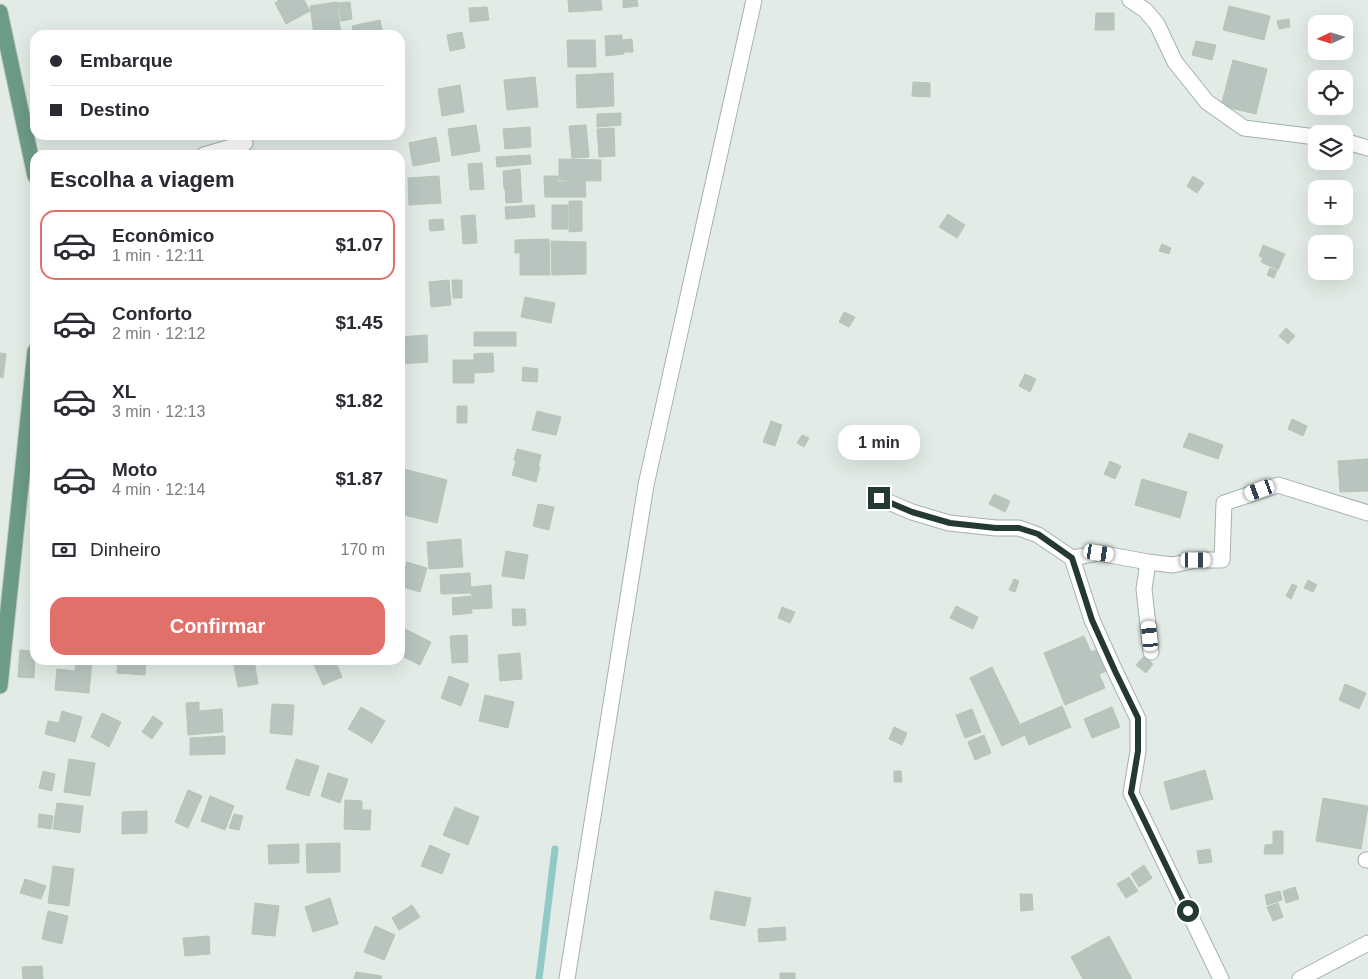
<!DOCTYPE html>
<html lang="pt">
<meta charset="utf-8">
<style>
:root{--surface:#fff;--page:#f2f2f3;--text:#2b2b33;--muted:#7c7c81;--line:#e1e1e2;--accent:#e16f6a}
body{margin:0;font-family:Helvetica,sans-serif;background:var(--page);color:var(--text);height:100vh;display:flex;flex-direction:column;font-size:19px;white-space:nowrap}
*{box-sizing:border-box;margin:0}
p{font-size:16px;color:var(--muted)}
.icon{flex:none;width:28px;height:28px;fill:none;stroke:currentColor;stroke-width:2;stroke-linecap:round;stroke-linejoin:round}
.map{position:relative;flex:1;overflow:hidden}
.drawer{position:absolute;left:30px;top:150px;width:375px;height:515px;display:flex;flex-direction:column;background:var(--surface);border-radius:15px;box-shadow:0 5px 20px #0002}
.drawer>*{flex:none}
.hud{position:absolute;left:30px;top:30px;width:375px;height:110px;border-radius:15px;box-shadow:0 5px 20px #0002;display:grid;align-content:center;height:110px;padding:0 20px;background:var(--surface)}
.needle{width:32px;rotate:266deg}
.tools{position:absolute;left:1308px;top:15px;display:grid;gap:10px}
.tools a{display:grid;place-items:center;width:45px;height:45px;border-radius:10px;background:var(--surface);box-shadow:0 5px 20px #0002;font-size:25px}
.end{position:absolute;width:22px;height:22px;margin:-11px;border:6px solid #243a30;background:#fff;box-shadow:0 0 0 2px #fff}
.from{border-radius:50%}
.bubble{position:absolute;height:35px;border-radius:15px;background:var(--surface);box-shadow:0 5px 20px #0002;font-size:16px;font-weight:800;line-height:35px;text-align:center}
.car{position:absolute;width:15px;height:30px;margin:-15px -8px;border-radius:6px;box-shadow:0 0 4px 1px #0007;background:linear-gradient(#fff 24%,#345 0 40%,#fff 0 76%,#345 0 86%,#fff 0)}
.hud b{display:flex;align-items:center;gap:18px;height:48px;font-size:19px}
.hud b+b{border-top:1px solid var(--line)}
.hud i{width:12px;height:12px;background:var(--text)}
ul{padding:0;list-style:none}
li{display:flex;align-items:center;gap:15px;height:70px;margin:0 10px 8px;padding:0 10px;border:2px solid transparent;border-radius:15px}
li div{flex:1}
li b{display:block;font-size:19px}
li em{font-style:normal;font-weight:800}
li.selected{border-color:var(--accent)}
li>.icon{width:45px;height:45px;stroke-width:1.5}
h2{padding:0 20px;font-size:22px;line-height:60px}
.pay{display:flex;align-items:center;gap:12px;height:55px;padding:0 20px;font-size:19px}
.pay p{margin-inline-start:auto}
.button{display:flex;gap:10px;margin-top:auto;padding:10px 20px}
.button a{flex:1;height:58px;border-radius:15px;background:var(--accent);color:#fff;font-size:20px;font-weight:800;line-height:58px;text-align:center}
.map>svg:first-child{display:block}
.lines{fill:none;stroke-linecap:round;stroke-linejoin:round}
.stream{stroke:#91c9c7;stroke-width:7}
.building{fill:#b8c5be;stroke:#b6c4bb}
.minor-casing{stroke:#a5b2ab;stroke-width:17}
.major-casing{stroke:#c2c8c5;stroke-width:17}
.minor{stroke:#fff;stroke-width:15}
.major{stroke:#6c9b86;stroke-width:15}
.route{stroke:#243a30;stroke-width:6}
</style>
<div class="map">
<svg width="1368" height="979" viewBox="0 0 1368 979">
<rect width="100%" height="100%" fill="#e2ebe5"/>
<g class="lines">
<path class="stream" d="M539,979l16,-130"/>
</g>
<path class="building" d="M279,0h25l6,11 -24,13 -11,-21z
M568,0h33l1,10 -33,2z
M623,0h14l1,6 -15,2z
M337,2l4,33h-27l-4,-29z
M350,2l2,17 -11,2 -3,-18z
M1229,6l41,10 -6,24 -41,-10z
M487,7l2,13 -19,2 -1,-14z
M1096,13h18v17h-19z
M1289,19l1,8 -11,2 -2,-8z
M380,20l3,15h-29l-2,-9z
M462,32l3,16 -15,3 -3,-16z
M622,35v5l10,-1 1,13h-9v2l-18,2 -1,-20z
M567,40h28l1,27h-28z
M1196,41l20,4 -4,15 -20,-5z
M1233,60l34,9 -11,45 -35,-8z
M613,73l1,33 -37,2 -1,-33z
M535,77l3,30 -31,3 -3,-30z
M913,82l17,1v14l-18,-1z
M460,85l4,27 -22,4 -4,-27z
M621,113v12l-24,2v-13z
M476,125l4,26 -28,5 -4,-27z
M586,125l3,32 -17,1 -3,-32z
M530,127l1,20 -26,2 -2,-20z
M614,128l1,28 -16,1 -2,-28z
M436,137l4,24 -27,5 -4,-23z
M530,155l1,9 -34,3 -1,-10z
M559,159l42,1v21l-42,-1z
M482,163l2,26 -14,1 -2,-26z
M520,169l1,18 -17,2 -1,-18z
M439,176l2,27 -32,2 -1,-27z
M544,176h14v21h-13z
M1193,176l11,7 -7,10 -10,-7z
M585,181l1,16h-28v-15z
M521,187l1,15 -16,1 -1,-15z
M569,201h13v30l-13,1z
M534,205l1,12 -29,2 -1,-12z
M552,205h16v24h-16z
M948,214l17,11 -8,13 -18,-11z
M475,215l1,14 -14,1 -1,-14z
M443,219l1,11 -14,1 -1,-11z
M476,229l1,14 -14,1 -1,-14z
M549,239l1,36h-30v-22h-5v-13z
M551,241l35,1v32l-34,1z
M1162,244l9,4 -2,6 -10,-3z
M1263,245l22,9 -7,16 -17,-8 2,-4 -4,-2z
M1270,268l7,3 -3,7 -7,-3z
M449,280l2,25 -20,2 -2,-25z
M452,280h10v18h-9z
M525,297l30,6 -4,20 -30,-6z
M844,312l11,5 -6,10 -10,-5z
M1286,328l9,8 -7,8 -9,-8z
M474,332h42v14h-42z
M427,335l1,27 -28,2v-27z
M0,353l6,1 -3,24 -3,-1z
M493,353l1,19 -20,1v-19z
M453,360h21v23h-21z
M523,367l15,2 -1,13 -15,-1z
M1025,374l11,5 -6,13 -11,-6z
M457,406h10v17h-10z
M537,411l24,6 -5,18 -24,-5z
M1292,419l15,7 -4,10 -15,-7z
M771,421l11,4 -7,21 -12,-4z
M1189,433l34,12 -5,14 -35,-12z
M802,435l7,3 -5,9 -7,-4z
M517,449l24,6 -3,12 -24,-7z
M1368,459v32l-28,1 -2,-31z
M516,461l24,6 -4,15 -24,-7z
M1110,461l11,5 -6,13 -11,-5z
M404,469l43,11 -10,43 -37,-9v-30z
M1142,479l45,13 -7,26 -45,-13z
M994,494l16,7 -5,11 -16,-8z
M538,504l16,3 -5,23 -16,-4z
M461,539l2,28 -34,2 -2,-27z
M506,551l22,4 -4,24 -22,-3z
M407,562l20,6 -7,24 -20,-6z
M470,573l1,20 -30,1 -1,-19z
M1014,579l5,2 -4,11 -6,-2z
M1308,580l9,5 -4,7 -9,-4z
M1292,584l5,2 -6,13 -5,-3z
M491,585l1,23 -19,1 -2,-22z
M471,596l1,17 -19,2 -1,-17z
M956,606l22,11 -5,12 -23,-11z
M782,607l13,5 -5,11 -12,-5z
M512,609h13l1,16 -13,1z
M403,628l28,14 -11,23 -20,-10v-21z
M467,635l1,27 -16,1 -2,-27z
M1084,636l7,16 7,-3 9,22 -8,3 6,14 -40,17 -21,-52z
M20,650l15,1 -1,27 -16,-1z
M520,653l2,26 -22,2 -2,-26z
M1144,656l9,8 -7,9 -10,-8z
M76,660h16l-3,33 -34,-3 2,-21 18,2z
M118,660h28l-1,15 -28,-2z
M233,660h21l4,24 -20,3z
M312,660h23l7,17 -19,8z
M992,667l33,68 -23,11 -32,-68z
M449,676l20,8 -8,22 -20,-8z
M1345,684l21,9 -7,16 -20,-9z
M485,695l29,7 -6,26 -29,-7z
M199,702v9l23,-2 1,23 -35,3 -2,-32z
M272,704l22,1 -2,30 -22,-2z
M1062,706l9,21 -42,18 -8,-21z
M361,707l24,14 -13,22 -24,-14z
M1112,707l8,20 -28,11 -8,-19z
M972,709l9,23 -16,6 -9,-23z
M62,711l20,6 -7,25 -30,-8 3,-13 11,2z
M102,713l19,9 -12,25 -18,-10z
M153,716l10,7 -11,16 -10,-7z
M894,727l13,6 -5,12 -13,-6z
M984,735l7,18 -16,7 -7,-18z
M225,736v18l-35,1v-17z
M69,759l26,4 -5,33 -26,-4z
M296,759l23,7 -10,30 -23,-7z
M1205,770l8,29 -42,11 -7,-28z
M43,771l12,3 -3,17 -13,-3z
M894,771h7l1,11h-8z
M328,773l20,6 -8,24 -19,-7z
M188,790l14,6 -14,32 -13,-6z
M210,796l24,10 -9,24 -24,-9z
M1323,798l45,8 -7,43 -45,-8z
M345,800l17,1v9h9l-1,20 -26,-1z
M57,803l26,3 -3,27 -27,-4z
M455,807l24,10 -11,28 -25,-10z
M147,811v22l-25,1v-22z
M39,814l14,2 -2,13 -13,-2z
M234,814l9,2 -4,14 -10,-2z
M1273,831h10v23h-19l1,-9 8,-1z
M340,843v29l-33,1 -1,-29z
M299,844v19l-30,1 -1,-19z
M430,845l20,9 -8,20 -21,-8z
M1210,849l2,13 -13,2 -2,-13z
M1144,865l8,13 -13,9 -8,-13z
M53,866l21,3 -5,37 -21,-3z
M1129,877l9,14 -12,7 -9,-14z
M25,879l21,7 -5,13 -21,-6z
M1295,887l4,12 -13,4 -3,-12z
M715,891l36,7 -6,28 -35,-7z
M1280,891l2,9 -15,5 -2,-10z
M1020,894h12l1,16 -12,1z
M330,898l8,26 -25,8 -8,-25z
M255,903l24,3 -4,30 -23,-2z
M1278,903l5,14 -10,4 -6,-14z
M412,905l8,12 -21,13 -7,-12z
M48,911l20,5 -6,28 -20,-5z
M375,926l20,9 -11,25 -20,-8z
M785,927l1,13 -27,2 -1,-13z
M209,936l1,18 -25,2 -2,-18z
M1109,936l23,43h-49l-12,-22z
M42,966l1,13h-20l-1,-12z
M356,972l26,4 -1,3h-27z
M780,973h15v6h-15z"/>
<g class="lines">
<defs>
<path id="minor" d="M1130,0l15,10 12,14 18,38 32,40 37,26 72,9
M1344,141l24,7
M204,155l41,-12
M879,498l33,14 37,11 47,5h23l19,7 34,23 27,-5 49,9 25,3 23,-5h26l2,-57 54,-18 90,28
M1072,558l20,62 23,51 23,48v32l-7,42 90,186
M1148,562l-4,27 7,63
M1366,860h2
M567,979l79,-494 108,-485
M1300,979l68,-36"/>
<path id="major" d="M0,12l35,164
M0,686l35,-335"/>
</defs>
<use href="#minor" class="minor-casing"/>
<use href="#major" class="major-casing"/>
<use href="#minor" class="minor"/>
<use href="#major" class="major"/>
</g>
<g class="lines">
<path class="route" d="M879,498l33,14 38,11 46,5h23l19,6 34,24 20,62 23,51 23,47v33l-7,42 57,118"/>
</g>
</svg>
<div class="tools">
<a><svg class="needle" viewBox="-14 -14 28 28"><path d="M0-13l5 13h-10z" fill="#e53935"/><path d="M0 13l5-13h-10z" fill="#7c7c81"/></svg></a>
<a><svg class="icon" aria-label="locate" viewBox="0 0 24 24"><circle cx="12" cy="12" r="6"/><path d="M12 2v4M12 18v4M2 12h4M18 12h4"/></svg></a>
<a><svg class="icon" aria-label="layers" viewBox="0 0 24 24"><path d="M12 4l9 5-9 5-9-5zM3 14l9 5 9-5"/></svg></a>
<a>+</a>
<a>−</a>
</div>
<i class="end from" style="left:1188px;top:911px"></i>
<i class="end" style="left:879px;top:498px"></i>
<div class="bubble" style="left:838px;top:425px;width:82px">1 min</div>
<i class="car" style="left:1260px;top:490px;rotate:250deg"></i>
<i class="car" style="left:1099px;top:553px;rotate:99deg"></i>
<i class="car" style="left:1196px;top:560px;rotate:90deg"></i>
<i class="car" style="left:1150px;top:636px;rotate:354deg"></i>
<div class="hud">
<b><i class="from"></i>Embarque</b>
<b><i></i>Destino</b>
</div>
<section class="drawer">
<h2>Escolha a viagem</h2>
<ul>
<li class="selected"><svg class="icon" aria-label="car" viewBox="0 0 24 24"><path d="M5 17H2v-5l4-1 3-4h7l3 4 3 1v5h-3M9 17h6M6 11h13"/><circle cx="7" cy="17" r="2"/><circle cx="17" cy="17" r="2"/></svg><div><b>Econômico</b><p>1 min · 12:11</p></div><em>$1.07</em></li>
<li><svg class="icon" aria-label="car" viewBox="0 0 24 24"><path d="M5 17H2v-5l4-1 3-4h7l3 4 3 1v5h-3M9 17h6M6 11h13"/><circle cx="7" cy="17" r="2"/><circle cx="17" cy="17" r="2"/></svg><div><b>Conforto</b><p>2 min · 12:12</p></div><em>$1.45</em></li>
<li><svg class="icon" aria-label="car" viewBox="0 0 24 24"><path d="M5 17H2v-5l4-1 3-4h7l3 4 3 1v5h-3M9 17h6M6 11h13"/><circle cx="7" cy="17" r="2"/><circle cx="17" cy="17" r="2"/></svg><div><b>XL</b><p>3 min · 12:13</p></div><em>$1.82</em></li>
<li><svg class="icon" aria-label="car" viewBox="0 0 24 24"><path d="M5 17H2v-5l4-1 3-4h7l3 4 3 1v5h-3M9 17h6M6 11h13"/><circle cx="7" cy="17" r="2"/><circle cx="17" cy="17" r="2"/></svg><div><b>Moto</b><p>4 min · 12:14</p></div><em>$1.87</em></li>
</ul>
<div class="pay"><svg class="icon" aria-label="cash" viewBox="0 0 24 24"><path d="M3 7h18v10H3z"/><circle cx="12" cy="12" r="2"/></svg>Dinheiro<p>170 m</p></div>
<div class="button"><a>Confirmar</a></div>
</section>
</div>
